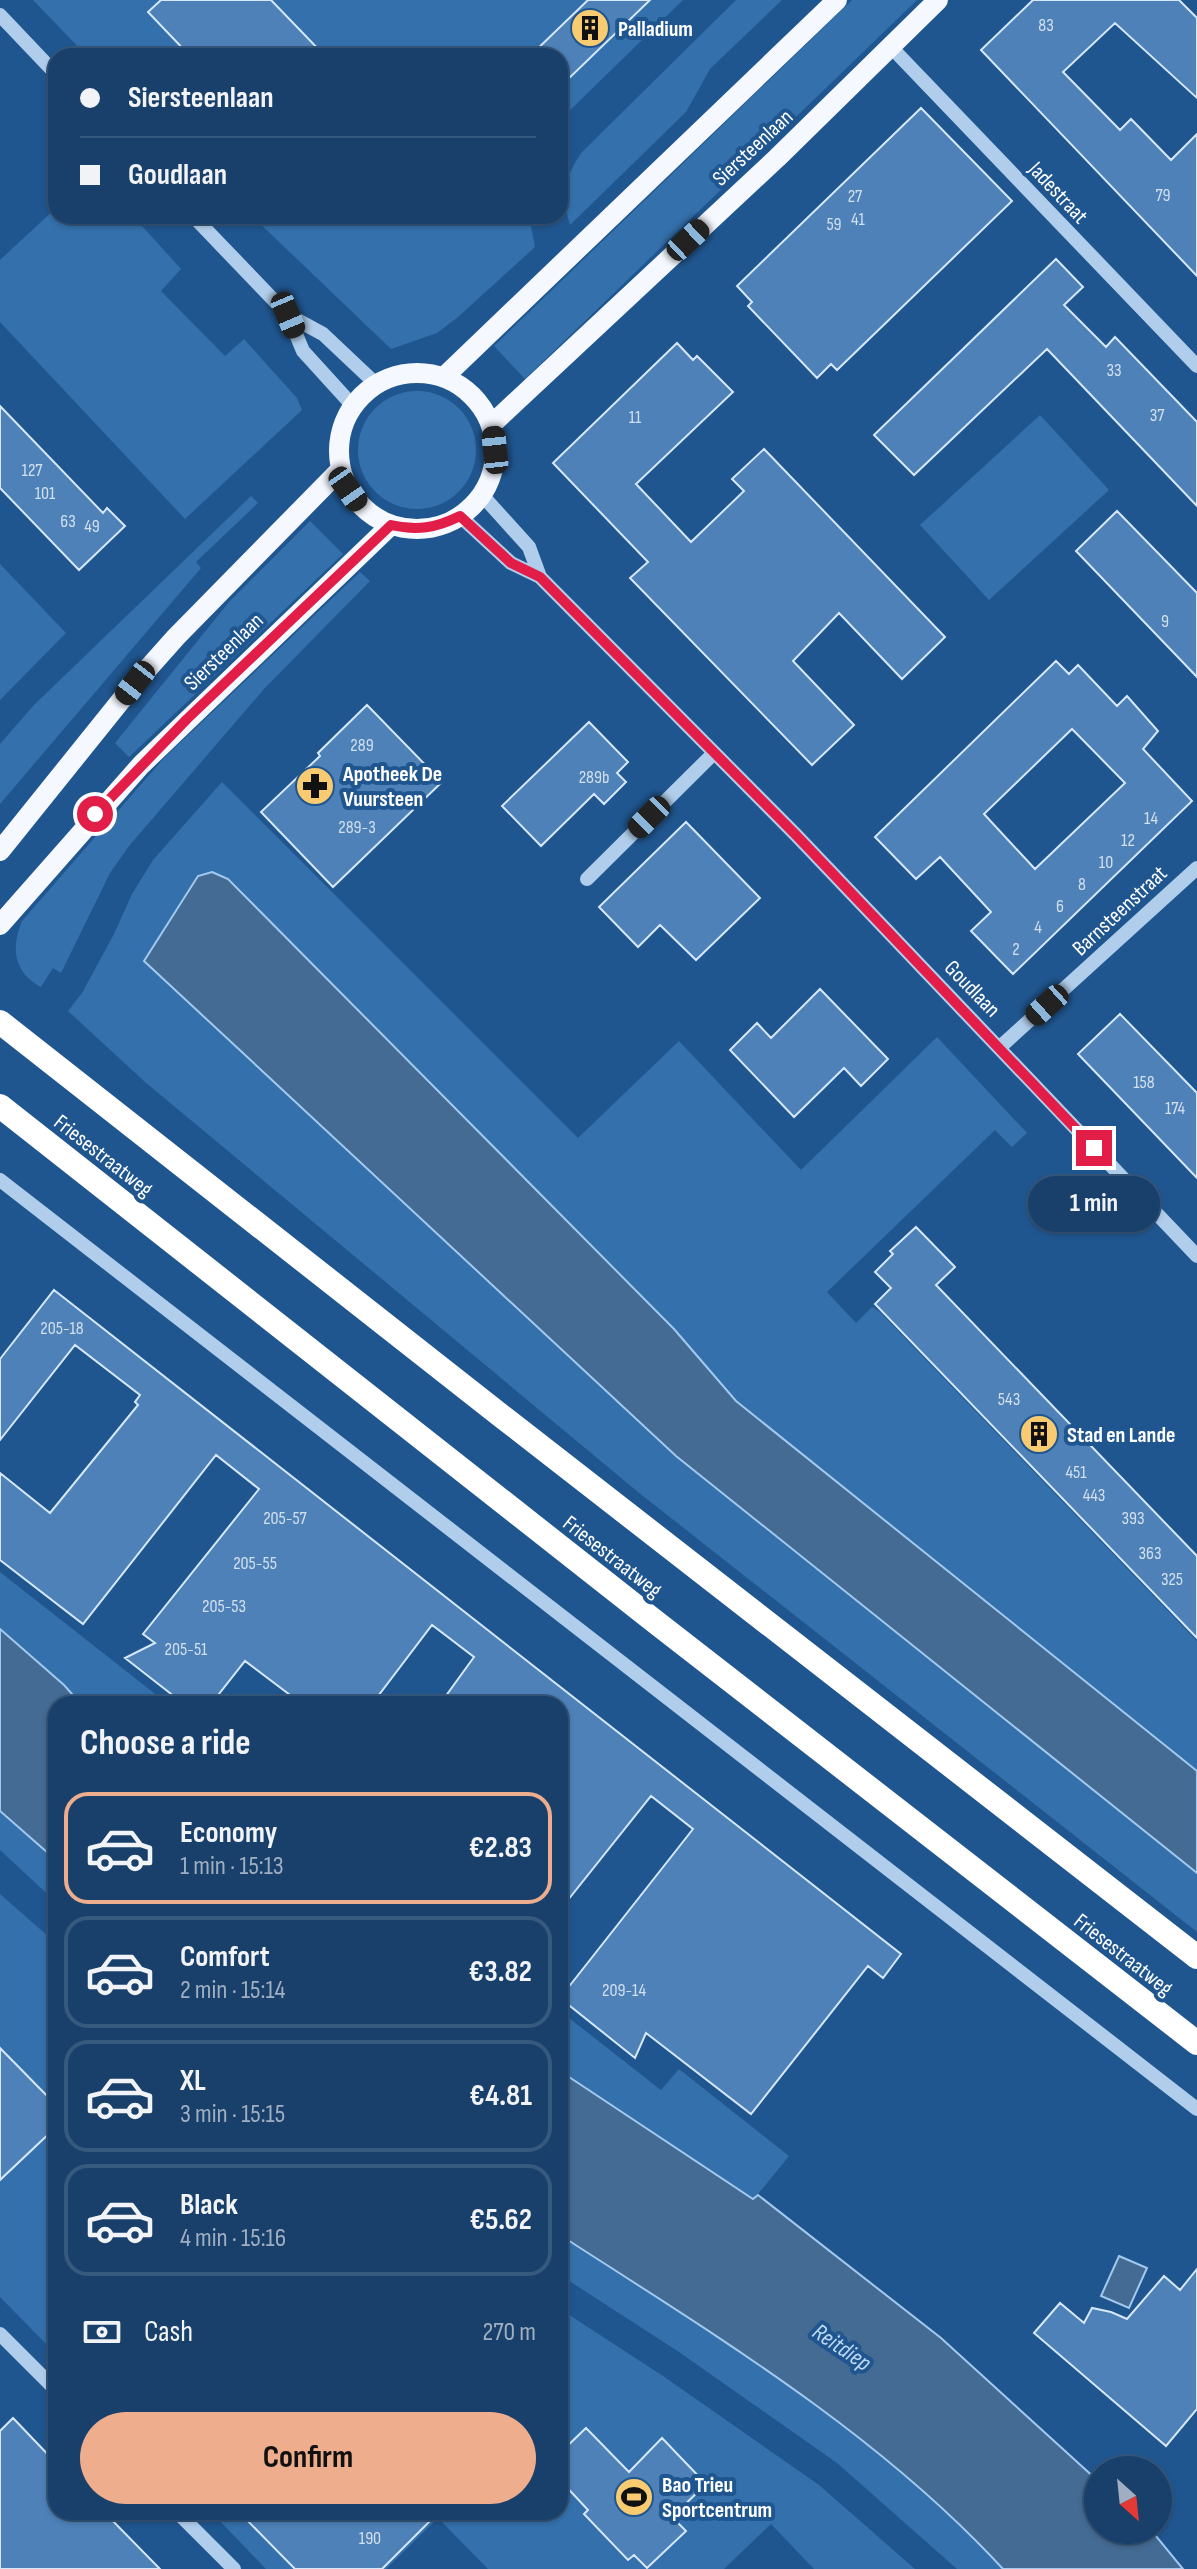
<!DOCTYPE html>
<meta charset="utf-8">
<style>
:root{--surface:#18406b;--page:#254b73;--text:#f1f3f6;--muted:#9fafc1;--line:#36597e;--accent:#eead8d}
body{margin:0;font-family:"Sofia Sans Condensed",sans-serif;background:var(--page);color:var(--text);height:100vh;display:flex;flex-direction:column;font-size:30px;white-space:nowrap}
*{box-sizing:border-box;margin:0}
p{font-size:26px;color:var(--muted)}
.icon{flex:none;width:44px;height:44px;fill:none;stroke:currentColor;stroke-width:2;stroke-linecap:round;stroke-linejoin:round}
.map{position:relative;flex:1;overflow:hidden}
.sheet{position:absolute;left:48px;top:1696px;width:520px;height:824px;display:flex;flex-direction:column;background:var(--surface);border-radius:24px;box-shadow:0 2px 6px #0004,0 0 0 2px var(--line)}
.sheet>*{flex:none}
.top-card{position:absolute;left:48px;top:48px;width:520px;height:176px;border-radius:24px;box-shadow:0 2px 6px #0004,0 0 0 2px var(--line);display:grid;align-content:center;height:176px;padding:0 32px;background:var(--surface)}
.needle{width:52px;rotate:153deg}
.fabs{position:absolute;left:1084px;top:2456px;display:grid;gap:16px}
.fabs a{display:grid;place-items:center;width:88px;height:88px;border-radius:50%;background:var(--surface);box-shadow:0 2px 6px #0004,0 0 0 2px var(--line);font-size:40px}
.end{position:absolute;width:36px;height:36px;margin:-18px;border:10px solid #e11d48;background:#fff;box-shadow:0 0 0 4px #fff}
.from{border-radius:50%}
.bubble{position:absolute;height:56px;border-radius:28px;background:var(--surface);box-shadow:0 2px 6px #0004,0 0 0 2px var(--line);font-size:26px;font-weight:700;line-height:56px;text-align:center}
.car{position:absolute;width:24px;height:48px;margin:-24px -12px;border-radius:10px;box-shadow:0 0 6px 2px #0007;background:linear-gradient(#222 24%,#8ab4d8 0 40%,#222 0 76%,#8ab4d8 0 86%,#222 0)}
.top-card b{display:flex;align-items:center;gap:28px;height:76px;font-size:30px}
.top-card b+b{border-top:2px solid var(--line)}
.top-card i{width:20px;height:20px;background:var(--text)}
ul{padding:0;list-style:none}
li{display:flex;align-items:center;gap:24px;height:112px;margin:0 16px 12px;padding:0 16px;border:4px solid var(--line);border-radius:24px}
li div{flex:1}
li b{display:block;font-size:30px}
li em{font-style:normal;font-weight:700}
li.on{border-color:var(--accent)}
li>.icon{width:72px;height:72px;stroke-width:1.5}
h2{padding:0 32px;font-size:36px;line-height:96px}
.pay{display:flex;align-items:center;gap:20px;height:88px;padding:0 32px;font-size:30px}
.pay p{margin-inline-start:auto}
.cta{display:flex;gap:16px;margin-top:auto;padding:16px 32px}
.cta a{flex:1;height:92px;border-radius:48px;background:var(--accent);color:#111;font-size:32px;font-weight:700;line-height:92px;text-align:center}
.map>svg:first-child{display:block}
.green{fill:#3470ac}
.water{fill:#446b93;stroke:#a3c9ee;stroke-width:2}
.building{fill:#4d81b8;stroke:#d5e7f9;stroke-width:2;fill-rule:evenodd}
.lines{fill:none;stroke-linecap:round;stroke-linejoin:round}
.minor{stroke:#b0ceec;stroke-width:14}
.major{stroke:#f5f9ff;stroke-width:20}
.highway{stroke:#fff;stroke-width:24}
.route{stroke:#e11d48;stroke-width:10}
.labels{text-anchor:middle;stroke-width:8;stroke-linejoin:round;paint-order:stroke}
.number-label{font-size:18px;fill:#d2e0ed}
.poi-label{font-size:22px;font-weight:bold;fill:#fff;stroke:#20568f;text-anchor:start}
.street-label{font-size:22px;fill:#fff;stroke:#20568f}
.water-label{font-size:24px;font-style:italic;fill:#bcd8f3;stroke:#20568f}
</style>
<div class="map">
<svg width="1197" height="2569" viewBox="0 0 1197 2569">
<rect width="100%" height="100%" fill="#20568f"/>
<path class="green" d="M33,0h650l-123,120v-64h-473z
M736,0h46l-72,69 -24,43 -116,113c-9,-30 -6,-47 12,-73z
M852,0h65l-392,379 -31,-33z
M56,208v8h77l48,53 -20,22 64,65 19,-17 53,59 5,12 -117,109 -185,-197v-62z
M252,216h277l6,31 -77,70 -21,16 -46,16z
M358 450a59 59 0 1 1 118 0a59 59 0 1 1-118 0Z
M1040,415l69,75 -120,110 -69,-75z
M251,496l7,7 -62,59 5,6 -201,236v-60l34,-39z
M310,521l33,33 -214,203 -14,-14 114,-141z
M0,564l66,69 -66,67z
M360,572l10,9 -106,108 -135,157 -19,27 -49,100 -8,-5 -12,19c-28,-15 -30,-40 -19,-66l142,-163z
M222,782l356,356 101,-97 122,129 136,-133 90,96 -15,14 -17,-17 -168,162 29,31 16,-16 8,5 317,329v130l-461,-370 -62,-72 -446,-450 -30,-3 -53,85 531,495 521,417v59l-559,-440 -493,-410 -77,-71 14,-18 32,-59 18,-40 21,-34z
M0,1572l168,132h-87l-17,-19 -64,-56z
M0,1811l56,49v42l-56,-52z
M0,1894l56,49v411l-56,-57z
M560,2011l101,79 18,-21 110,87 -35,43 -194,-128z
M560,2235c155,99 318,198 443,334h-46l-120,-106 -158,-111 -119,-77z
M560,2309l103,67 156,109 96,84h-101l-43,-45 -47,45h-236l-50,-51 -52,51h-120l-55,-57h349z"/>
<path class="water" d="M212,872l16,7 446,450 62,72 461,370v102l-521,-417 -532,-495 54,-85z
M0,1629l64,56 17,19h-25v156l-56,-49z
M560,2071l193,128 5,-4 183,143 157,143v49h53l32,39h-180c-125,-136 -288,-234 -443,-334z
M1119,2256l28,12 -18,40 -28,-12z"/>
<path class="building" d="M161,0h110l54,56h-135l-42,-44z
M588,0h62l-90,87v-31h-30z
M1033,0h146l18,18v80l-82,-75 -52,49 57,58 11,-11 40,41 26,-26v142l-216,-226z
M921,108l91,93 -175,169 -6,-6 -14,14 -69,-72 4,-4 -15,-16z
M1056,259l27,28 -19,18 42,42 9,-10 82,85v84l-150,-157 -133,126 -40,-40z
M677,343l16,17 4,-4 36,36 -97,92 55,58 53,-51 -12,-12 32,-30 181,188 -43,42 -63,-66 -46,48 61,64 -42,40 -182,-187 18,-16 -95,-99z
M0,406l103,107 4,-5 18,18 -46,44 -79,-82z
M1117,511l80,82v84l-121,-126z
M1056,661l13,13 9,-9 39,41 10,-10 31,35 -15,18 49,52 -179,173 -42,-43 20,-19 -51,-55 -24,22 -41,-42zM1072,729l53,54 -90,86 -51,-55z
M367,705l75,77 -109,105 -72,-75 59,-56 -2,-3z
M589,722l39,40 -11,11 9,9 -22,22 -10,-10 -53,52 -39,-40z
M686,822l74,76 -64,62 -36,-35 -22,22 -39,-40z
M820,989l68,70 -27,27 -17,-18 -50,49 -64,-67 27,-27 14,15z
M1120,1014l77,79v85l-119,-124z
M916,1227l39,40 -19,18 261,271v82l-322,-334 16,-16 -16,-16 18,-18 -3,-3z
M54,1290l847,664 -18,24 -15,-12 -117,148 -105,-81 -11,25 -75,-60 133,-169 -42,-33 -91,114v-206h-120l34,-47 -42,-32 -60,79h-70l-57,-43 -34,43h-27l-59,-46 30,-15 -12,-9 116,-145 -43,-34 -133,169 -83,-64v-87l50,40 88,-108 -3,-3 5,-7 -65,-50 -75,95v-81z
M0,2048l56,57v22l-56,53z
M1197,2269v140l-31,37 -132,-113 26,-30 24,20 8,-15 19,4 16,7 37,-43 16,14z
M13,2418l43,45v49h48l56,57h-160v-138z
M586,2428l43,44 33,-34 44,46 -34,33 14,14 -39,37 -13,-13 -6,5 -44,-46 4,-4 -28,-30v-27z
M239,2512h200l-57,57h-87z"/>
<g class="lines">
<path class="minor" d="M0,15l56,59
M891,47l306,319
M193,216l95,99 35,19 53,50
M288,315l15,36 50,55
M482,495l47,52 11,30
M460,516l51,47 29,14 256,258 401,421
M587,879l127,-126
M999,1048l198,-180
M0,1180l1197,929
M0,2334l56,56
M177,2512l57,57"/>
<path class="major" d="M339 451a78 78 0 1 1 156 0a78 78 0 1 1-156 0Z
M444,377l393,-377
M491,425l286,-267 161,-158
M0,851l135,-168 41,-46 165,-168
M0,925l141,-160 250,-240"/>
<path class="highway" d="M0,1022l504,396 693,539
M0,1106l653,514 544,423"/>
</g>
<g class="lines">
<path class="route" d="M95,814l92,-95 204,-194c26,6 45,3 69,-9l51,47 29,14 256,258 298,313"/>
</g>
<defs>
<symbol id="building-disc" viewBox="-11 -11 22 22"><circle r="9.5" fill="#f9cb70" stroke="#20568f"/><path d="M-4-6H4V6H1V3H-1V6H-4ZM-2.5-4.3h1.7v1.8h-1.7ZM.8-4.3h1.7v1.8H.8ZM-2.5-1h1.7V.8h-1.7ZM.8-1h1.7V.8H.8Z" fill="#111"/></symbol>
<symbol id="pharmacy-disc" viewBox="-11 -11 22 22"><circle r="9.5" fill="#f9cb70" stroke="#20568f"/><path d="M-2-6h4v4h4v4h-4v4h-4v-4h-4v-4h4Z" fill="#111"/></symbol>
<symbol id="stadium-disc" viewBox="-11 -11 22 22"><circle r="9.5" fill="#f9cb70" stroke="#20568f"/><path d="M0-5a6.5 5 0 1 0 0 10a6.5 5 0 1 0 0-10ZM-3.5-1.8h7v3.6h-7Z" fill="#111"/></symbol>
</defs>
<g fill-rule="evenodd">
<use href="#building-disc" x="568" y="6" width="44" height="44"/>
<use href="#pharmacy-disc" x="293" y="764" width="44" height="44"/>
<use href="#building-disc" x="1017" y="1412" width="44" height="44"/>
<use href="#stadium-disc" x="612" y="2475" width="44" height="44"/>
</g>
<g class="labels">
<g class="number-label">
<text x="1046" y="31">83</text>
<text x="1163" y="201">79</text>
<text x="855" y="202">27</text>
<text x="858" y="225">41</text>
<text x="834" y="230">59</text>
<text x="1114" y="376">33</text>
<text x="1157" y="421">37</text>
<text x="635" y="423">11</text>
<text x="32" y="476">127</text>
<text x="45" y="499">101</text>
<text x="68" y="527">63</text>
<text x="92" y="532">49</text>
<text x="1165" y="627">9</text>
<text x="362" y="751">289</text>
<text x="594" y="783">289b</text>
<text x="1151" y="824">14</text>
<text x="357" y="833">289-3</text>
<text x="1128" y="846">12</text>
<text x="1106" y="868">10</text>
<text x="1082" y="890">8</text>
<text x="1060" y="912">6</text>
<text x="1038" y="933">4</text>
<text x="1016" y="955">2</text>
<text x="1144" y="1088">158</text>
<text x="1175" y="1114">174</text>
<text x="62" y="1334">205-18</text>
<text x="1009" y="1405">543</text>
<text x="1076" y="1478">451</text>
<text x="1094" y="1501">443</text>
<text x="285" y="1524">205-57</text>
<text x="1133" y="1524">393</text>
<text x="1150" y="1559">363</text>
<text x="255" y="1569">205-55</text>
<text x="1172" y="1585">325</text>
<text x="224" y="1612">205-53</text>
<text x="186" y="1655">205-51</text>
<text x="624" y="1996">209-14</text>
<text x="370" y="2544">190</text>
</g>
<g class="poi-label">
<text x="618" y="36">Palladium</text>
<text x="343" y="781">Apotheek De<tspan x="343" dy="25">Vuursteen</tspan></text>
<text x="1067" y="1442">Stad en Lande</text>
<text x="662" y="2492">Bao Trieu<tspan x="662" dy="25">Sportcentrum</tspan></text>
</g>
<g class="street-label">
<text transform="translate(752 147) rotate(-43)" y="8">Siersteenlaan</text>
<text transform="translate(1059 192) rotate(47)" y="8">Jadestraat</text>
<text transform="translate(223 651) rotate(-44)" y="8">Siersteenlaan</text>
<text transform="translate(1119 910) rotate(-43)" y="8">Barnsteenstraat</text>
<text transform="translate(973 988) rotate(46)" y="8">Goudlaan</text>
<text transform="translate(104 1155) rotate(38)" y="8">Friesestraatweg</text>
<text transform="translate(613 1556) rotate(38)" y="8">Friesestraatweg</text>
<text transform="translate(1124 1954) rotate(38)" y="8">Friesestraatweg</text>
</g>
<g class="water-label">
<text transform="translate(842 2347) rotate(34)" y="8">Reitdiep</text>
</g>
</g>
</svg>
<div class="fabs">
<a><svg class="needle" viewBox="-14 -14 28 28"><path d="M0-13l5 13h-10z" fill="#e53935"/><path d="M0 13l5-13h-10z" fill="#9fafc1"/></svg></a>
</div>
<i class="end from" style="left:95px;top:814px"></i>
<i class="end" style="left:1094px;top:1148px"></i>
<div class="bubble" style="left:1028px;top:1176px;width:132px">1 min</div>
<i class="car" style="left:688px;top:240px;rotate:47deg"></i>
<i class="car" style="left:288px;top:315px;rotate:157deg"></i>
<i class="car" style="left:495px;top:450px;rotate:354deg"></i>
<i class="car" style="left:348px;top:489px;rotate:145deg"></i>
<i class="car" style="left:135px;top:683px;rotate:218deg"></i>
<i class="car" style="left:649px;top:817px;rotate:225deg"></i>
<i class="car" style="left:1047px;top:1005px;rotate:228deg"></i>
<div class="top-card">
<b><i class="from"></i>Siersteenlaan</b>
<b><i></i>Goudlaan</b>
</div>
<section class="sheet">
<h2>Choose a ride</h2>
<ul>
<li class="on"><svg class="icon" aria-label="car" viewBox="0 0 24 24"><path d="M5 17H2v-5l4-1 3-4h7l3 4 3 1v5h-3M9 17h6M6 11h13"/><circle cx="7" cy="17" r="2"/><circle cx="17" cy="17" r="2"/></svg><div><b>Economy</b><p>1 min · 15:13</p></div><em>€2.83</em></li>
<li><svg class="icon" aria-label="car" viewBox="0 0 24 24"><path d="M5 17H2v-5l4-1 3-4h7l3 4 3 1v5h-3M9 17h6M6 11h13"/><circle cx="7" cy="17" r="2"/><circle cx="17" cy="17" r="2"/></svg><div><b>Comfort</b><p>2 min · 15:14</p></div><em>€3.82</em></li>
<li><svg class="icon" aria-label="car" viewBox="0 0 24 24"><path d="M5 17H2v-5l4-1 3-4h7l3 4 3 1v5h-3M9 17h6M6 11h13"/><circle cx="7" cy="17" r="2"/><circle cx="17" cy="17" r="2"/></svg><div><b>XL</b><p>3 min · 15:15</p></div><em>€4.81</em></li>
<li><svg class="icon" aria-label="car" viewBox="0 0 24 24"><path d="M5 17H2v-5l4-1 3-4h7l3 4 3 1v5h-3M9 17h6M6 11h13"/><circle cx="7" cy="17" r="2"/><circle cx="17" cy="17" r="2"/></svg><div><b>Black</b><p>4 min · 15:16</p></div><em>€5.62</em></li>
</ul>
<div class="pay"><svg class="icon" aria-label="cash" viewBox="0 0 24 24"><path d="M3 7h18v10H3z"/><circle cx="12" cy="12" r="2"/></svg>Cash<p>270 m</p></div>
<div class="cta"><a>Confirm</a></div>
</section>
</div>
